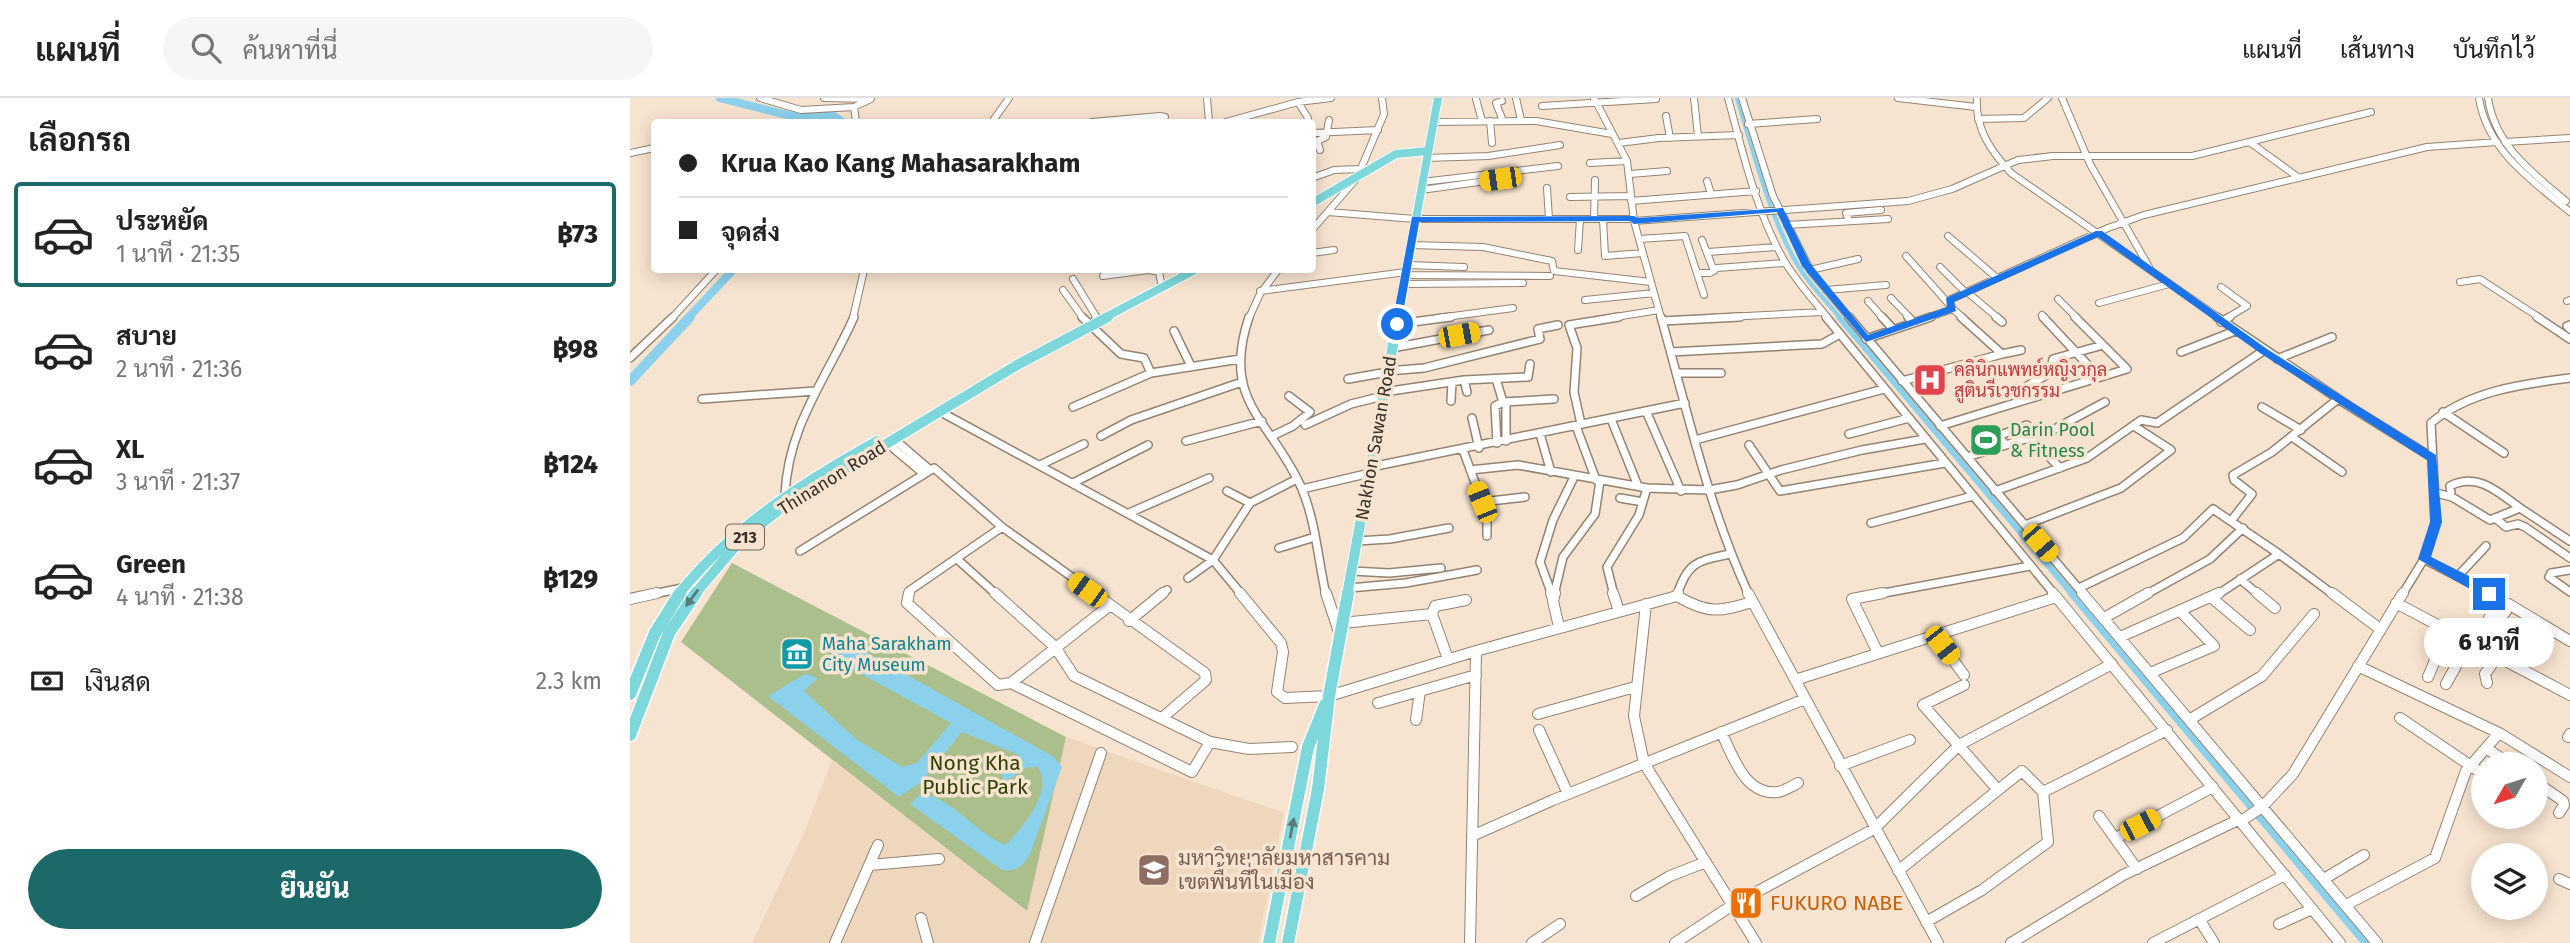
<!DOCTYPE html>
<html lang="th">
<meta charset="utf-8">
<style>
:root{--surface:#fff;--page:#f6f6f6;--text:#222;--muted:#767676;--line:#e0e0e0;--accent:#1c696a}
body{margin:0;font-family:"Fira Sans",Sarabun,sans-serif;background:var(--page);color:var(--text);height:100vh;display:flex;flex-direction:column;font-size:26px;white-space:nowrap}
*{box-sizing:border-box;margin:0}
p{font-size:23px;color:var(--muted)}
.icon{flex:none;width:38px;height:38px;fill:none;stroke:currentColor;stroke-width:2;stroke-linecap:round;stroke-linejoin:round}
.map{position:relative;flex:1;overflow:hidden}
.sheet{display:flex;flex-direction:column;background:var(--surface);width:630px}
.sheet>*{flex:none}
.top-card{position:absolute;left:21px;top:21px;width:665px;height:154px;border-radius:7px;box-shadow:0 4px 18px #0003;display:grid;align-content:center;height:154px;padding:0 28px;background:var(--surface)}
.needle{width:46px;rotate:231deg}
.buttons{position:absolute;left:1841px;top:654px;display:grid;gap:14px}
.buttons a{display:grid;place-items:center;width:77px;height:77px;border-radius:50%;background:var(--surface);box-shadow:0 4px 18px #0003;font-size:35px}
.end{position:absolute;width:32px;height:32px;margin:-16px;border:9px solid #1a73e8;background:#fff;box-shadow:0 0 0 4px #fff}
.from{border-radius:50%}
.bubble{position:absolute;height:49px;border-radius:24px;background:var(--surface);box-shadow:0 4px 18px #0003;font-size:23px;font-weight:800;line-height:49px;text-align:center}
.car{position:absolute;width:21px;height:42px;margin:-21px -10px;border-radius:9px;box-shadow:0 0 5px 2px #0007;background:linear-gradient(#f5c518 24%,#345 0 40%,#f5c518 0 76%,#345 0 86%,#f5c518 0)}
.top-card b{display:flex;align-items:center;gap:24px;height:66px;font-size:26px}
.top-card b+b{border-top:2px solid var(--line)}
.top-card i{width:18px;height:18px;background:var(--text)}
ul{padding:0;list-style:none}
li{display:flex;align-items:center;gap:21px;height:105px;margin:0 14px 10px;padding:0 14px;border:4px solid transparent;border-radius:7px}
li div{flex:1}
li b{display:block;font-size:26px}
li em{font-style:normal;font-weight:800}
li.active{border-color:var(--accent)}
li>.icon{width:63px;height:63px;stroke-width:1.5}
h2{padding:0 28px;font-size:32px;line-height:84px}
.pay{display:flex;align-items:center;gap:18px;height:77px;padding:0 28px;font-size:26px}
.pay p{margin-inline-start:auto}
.action{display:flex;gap:14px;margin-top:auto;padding:14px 28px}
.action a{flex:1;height:80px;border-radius:42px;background:var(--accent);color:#fff;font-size:28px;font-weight:800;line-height:80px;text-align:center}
header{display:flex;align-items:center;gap:42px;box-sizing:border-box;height:98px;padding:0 35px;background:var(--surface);border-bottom:2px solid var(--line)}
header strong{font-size:33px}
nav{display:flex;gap:38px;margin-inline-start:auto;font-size:24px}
.search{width:490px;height:63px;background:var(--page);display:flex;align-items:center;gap:18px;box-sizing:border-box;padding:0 24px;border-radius:38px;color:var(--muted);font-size:26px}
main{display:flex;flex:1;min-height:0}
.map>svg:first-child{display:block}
.built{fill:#efd7bd}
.green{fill:#aabf8b}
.water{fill:#8bd1ec}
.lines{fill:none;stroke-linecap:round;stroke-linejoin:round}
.canal-far2{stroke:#8bd1ec;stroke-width:4.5}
.canal-far1{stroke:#8bd1ec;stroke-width:6}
.canal{stroke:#8bd1ec;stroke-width:7}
.river-far1{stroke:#8bd1ec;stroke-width:8}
.river{stroke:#8bd1ec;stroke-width:10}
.minor-far2-casing{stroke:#948371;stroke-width:8}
.minor-far1-casing{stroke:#948371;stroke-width:10}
.minor-casing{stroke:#948371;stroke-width:12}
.major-far2-casing{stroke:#fff;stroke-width:10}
.major-far1-casing{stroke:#fff;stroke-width:12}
.major-casing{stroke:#fff;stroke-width:15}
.minor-far2{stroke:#fff;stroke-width:6}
.minor-far1{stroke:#fff;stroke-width:7}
.minor{stroke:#fff;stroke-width:10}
.major-far2{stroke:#7ed7da;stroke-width:8}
.major-far1{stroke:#7ed7da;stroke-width:10}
.major{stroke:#7ed7da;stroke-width:12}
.oneway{fill:#577b78}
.route{fill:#1a73e8}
.labels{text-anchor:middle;stroke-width:7;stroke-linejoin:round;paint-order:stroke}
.shield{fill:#f7e4d0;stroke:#71665a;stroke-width:2}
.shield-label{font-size:16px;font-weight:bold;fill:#373028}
.health-label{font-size:18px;fill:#be3a42;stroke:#f7e4d0;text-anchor:start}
.leisure-label{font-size:18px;fill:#27864d;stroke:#f7e4d0;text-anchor:start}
.street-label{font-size:18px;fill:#373028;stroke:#f7e4d0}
.culture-label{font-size:18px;fill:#0d838f;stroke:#f7e4d0;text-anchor:start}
.near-park-label{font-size:21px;fill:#2f4201;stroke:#f7e4d0}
.near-education-label{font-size:21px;fill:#785e54;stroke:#f7e4d0;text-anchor:start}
.near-food-label{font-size:21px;fill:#c56008;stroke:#f7e4d0;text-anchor:start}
</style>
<header>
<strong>แผนที่</strong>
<div class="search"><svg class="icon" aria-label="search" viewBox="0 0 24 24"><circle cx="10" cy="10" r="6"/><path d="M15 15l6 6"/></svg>ค้นหาที่นี่</div>
<nav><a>แผนที่</a><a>เส้นทาง</a><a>บันทึกไว้</a></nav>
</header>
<main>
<section class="sheet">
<h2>เลือกรถ</h2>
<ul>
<li class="active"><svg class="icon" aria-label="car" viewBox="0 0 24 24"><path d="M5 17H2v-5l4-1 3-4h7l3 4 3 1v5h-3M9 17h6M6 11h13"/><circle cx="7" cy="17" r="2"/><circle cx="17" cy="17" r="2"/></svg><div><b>ประหยัด</b><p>1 นาที · 21:35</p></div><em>฿73</em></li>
<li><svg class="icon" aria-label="car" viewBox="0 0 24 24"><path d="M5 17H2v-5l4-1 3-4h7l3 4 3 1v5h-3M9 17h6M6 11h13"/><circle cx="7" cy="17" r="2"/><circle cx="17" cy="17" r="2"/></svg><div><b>สบาย</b><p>2 นาที · 21:36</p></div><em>฿98</em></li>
<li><svg class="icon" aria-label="car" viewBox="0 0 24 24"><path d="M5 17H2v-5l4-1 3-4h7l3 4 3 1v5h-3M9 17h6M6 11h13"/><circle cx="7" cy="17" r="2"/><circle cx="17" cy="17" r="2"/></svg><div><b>XL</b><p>3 นาที · 21:37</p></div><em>฿124</em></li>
<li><svg class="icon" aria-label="car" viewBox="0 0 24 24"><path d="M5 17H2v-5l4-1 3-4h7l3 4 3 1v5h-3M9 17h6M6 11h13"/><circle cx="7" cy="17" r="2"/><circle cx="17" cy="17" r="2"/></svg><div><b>Green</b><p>4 นาที · 21:38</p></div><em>฿129</em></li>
</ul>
<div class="pay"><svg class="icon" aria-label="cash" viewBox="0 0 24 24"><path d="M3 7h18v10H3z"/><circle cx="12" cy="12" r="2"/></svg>เงินสด<p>2.3 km</p></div>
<div class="action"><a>ยืนยัน</a></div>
</section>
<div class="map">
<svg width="1940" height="845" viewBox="0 0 1940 845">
<rect width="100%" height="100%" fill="#f7e4d0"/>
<path class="built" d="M436,639l218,76 -26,130h-506l54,-115 26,-68 194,151z"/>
<path class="green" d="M102,465l334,174 -39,174 -346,-269z"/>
<path class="water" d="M216,549l18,4 190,106 8,10 -32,87c-7,12 -13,18 -28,16l-92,-66 12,-11c34,8 53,40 84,52 17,-19 48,-53 32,-78h-11l-22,15 -5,-11 16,-7 3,-9 -57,-23 -42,51 -21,14 -131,-101 37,-22 13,4 -14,13 52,48 46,28 15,-4 34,-40 -108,-59 -13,3 -5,-6z"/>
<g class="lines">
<path class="canal-far2" d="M1107,0c16,51 37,136 68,178 11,15 24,28 35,42"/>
<path class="canal-far1" d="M1209,219l234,278"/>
<path class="canal" d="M1441,495l294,350"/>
<path class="river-far1" d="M90,0l67,17 47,1 9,6
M58,220l45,-48"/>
<path class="river" d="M0,283l60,-64"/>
<defs>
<path id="minor-far2" d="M130,0l41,12 53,-3
M194,0l47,1 -17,8 2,15
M577,0l2,24
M886,0l5,22
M964,0l33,63 7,60 27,97
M1064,0l4,38
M1098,0c15,55 28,114 57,164 12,20 28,38 43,56
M1112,0l31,98 39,77 38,45
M1268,0l78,9
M1347,0c-2,31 14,53 34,75l208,145
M1432,0l28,66 59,103
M1849,0c8,52 52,82 91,114
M1858,0c7,47 43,74 78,103
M846,1l6,22
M872,3l-6,2 7,18
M668,4l10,16 -1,4
M912,8l114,-7
M1036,18l4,22
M1348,21l46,-1 24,-20
M860,23l2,22
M362,24l17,-24
M462,24l68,-6 5,1 -3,5
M596,24l72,-20 33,-4
M803,24l103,-1 76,13
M1118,26l69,-5
M682,35l66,-3
M1875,44l65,-4
M989,45l40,-5 80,-3
M1621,45l48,35
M690,52l-3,-9 9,-4 3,-17
M0,55l24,-5
M796,60l62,-2 72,-11
M960,65l37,-2
M1000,76l37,-3
M682,80l22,-8 27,-1
M1077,83l4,13
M792,84l136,-16
M917,90l2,31
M791,92l79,-11
M940,99l60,-1
M1001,103l125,-10
M698,114l87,7h219
M964,121l1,-39
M973,121l2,37 38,-3
M1004,123l274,-20 44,-12 66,-29 35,-4h139l179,-44
M1219,123l-3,-8 35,-3
M1157,127l101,-6
M682,132l45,-52 27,-64 -2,-16
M1318,138l49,42
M1009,141l46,-3 19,59
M1072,142l12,31
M781,147l72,2 69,14 2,10 97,11
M948,152l2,-31
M1078,154l68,-5
M682,155l22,-3
M1276,158l42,47
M777,167l57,2
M1310,169l26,26
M519,172l10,2 3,16
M1180,172l48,-11
M1067,175h13l7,-5 67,-5
M775,177l145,1
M473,178l45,-6
M443,181l24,39
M1830,184l20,-3 60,39
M774,186l119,-1
M1591,189l26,19 -20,12
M433,192l20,28
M1196,192l60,-5
M630,193l146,-19
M1337,194l31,26
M1261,200l19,20
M1428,201l19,19
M955,202l69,-7
M1238,203l15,17
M1937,203l3,-1
M1469,205l70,-19
M1412,217l3,3
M42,220l44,-48
M223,220l11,-48
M619,220l11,-24 18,-24
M808,220l75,-10
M979,220l50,-8
M1079,220l113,-6
M1296,220l27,-9
M1333,220l-10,-9 -4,-9 159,-72 36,-13 283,-68 70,-5"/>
<path id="minor-far1" d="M452,219l39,37 23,4 7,15
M466,219l3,4
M619,219c-29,86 23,103 53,172 14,34 16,71 24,106
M1031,219c26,93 47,189 88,278
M1196,219l229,278
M1219,219l235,278
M1252,219l11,12
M1278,219l5,5
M1331,219l41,37 19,-4
M1366,219l6,5
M1413,219l56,60
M1587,219l132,89 84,52
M1907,219l33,22
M1032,223l78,-4
M1591,224l9,-5
M767,226l54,-7
M1940,227l-3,1 3,3
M544,233l17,35
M1236,241l65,-22
M762,250l97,-18
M1041,254l151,-8 18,-10
M1551,254l54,-21
M0,260l43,-41
M1647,261l55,-22
M758,273l36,-3 116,-29 -2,-10 20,-4
M1046,275h45
M718,281l40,-7
M866,281l7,23 -8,4 2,37
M834,282l3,12
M1272,283l100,-27
M754,294l80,-12 64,-3 2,-13
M1401,298l-4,-10 23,-13 3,-14 50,-14
M72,301l113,-8
M821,303l1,-19
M873,304l51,-3
M876,304v39
M443,309l78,-34 89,-14
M1632,309l39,23
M309,313l274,149 29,35
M1016,313l35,80
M1813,314l61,41
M842,320l7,30
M981,321l27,67
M951,326l-7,-32 3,-44 -8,-23 50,-8
M675,327l46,-21 32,-8
M946,328l20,54
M1310,328l187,-57 -52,-52
M910,336l11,38
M1219,336l60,-16
M471,338l30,-16 111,-38
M642,338l21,-10 17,-14 -21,-16
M1400,339l30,31
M1662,339l50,35
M264,341l36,31
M1065,342l189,-51
M556,343l76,-20
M257,345l37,31
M1119,347l31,46 165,-28
M1376,347l-8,-9 29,-11 10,10
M833,352l24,65v21
M1337,359l84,-26 54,-29
M410,367l44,-21
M741,369l314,-64
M840,372l48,-5 129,23 62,2 28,-5 44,-15 81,-20 63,-11
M443,385l75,-38
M672,391l68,-16
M597,393l23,12
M1365,393l92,-33 54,-38 16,3 106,-72
M1806,395l16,4 38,23 30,-12 50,33
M155,397c3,-70 42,-117 69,-178
M1818,398l3,-3 -1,-7c28,-14 48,6 70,22
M990,400l23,4
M852,404l43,-5
M499,415l80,-35
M1865,420l11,9 12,-3 7,3 45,31
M1601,423l21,-27 -18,-14 -1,-5 39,-23 66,-53
M1241,425l102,-27
M1395,427l96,-37 50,-38 -37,-24
M727,443l33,-2 59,-11
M649,450l36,-11
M170,453l134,-83 68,59 95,68
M327,461l40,36
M1794,461l69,36
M1940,472l-19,3 -2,4 21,15
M722,473l37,2 52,-5
M1828,478l28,-30
M558,480l25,-18 37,-57 47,-24
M1610,481l19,16
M719,490l57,-5 71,-13
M1449,490l104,-50 30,-29 66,45
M19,497l33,-7
M278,497l1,-4 93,-64
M531,497l6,-5
M922,497l-12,-33 13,-42 21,-43
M924,497l9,-38 32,-43 5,-33
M984,497l-7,-28 32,-52 8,-27
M1047,497c11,-34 21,-34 53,-41
M1243,497l157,-29
M1515,497l65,-36 33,-31
M1587,497l62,-41 55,41
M1772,497l22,-36 12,-37 -5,-99c38,-32 91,-39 139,-45"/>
<path id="minor" d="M279,495l-2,10 91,82 13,-2 98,-77
M365,495l60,54 19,29 136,66 39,7 43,-2
M464,495l111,80 1,7 -44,38
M610,495l41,50 2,9 -6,40 8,6 44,-2 147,-45 201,-55
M696,495l14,42
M921,495l2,6
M925,495l-2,8 6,26
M983,495l6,18
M1048,495l-1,3c31,18 42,16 75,6
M1118,495l190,350
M1423,495l287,350
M1452,495l295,350
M1627,495l18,15
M1702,495l48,36
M1860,495l80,48
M1582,500l38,32
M0,501l27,-6
M1766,505l174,92
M1016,506l-12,112 10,47 112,180
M802,516l16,45
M1474,520l44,-25
M1859,520l13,-2 4,-5 -8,-8
M499,523l34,-28
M712,525l90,-9 3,-8 31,-6
M1305,537l29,40
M1490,539l99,-44
M1248,555l-26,-54 31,-6
M1728,568l143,68 69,43
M1520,575l64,-27 -32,-33
M1798,579l10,-24 13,-5 4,-13
M1165,582l261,-83
M381,585l181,89 18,-30
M1857,585l-2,-9 12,-17
M1816,586l16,-29 4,-14
M748,605l42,-12
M908,616l97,-27
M1770,620l83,56
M786,622l4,-29 56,-16
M1559,622l73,-44 52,-62
M909,632l29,64
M1091,634c12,23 23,64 57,60 6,-1 14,-6 20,-9
M1938,639l2,-3
M1856,650l25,17
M1210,668l70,-26
M1906,684l27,19 1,4 -5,8
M1368,692l24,-19 21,21 124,-62
M1469,718l38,53
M1611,723l21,-14 31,-33 110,-181
M842,738l81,-36 252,-101
M1486,740l97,-51
M240,767l69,-6
M1268,773l100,-81 -75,-85 41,-20
M1694,781l40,-24
M1929,781l11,5
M1006,798l34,-20 36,-14
M1716,807l89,-47 31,-87 33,-38
M291,820l7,25
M1569,821l15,24
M1296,824l56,-32 66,-48 -5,-50
M1649,826l33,-15
M205,845l43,-98
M405,845l66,-190
M840,845l6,-292
M902,845l28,-19
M1045,845l59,-39 140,-75 85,-84 153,-81
M1381,845l112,-68 117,-56
M1523,845l132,-68"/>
<path id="major-far2" d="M682,105l84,-49 32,-3
M474,220l91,-48
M768,220l40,-220"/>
<path id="major-far1" d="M48,497c54,-68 124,-112 199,-154
M64,497l46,-54 45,-36 232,-140 91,-48
M717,497l51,-278"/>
<path id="major" d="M0,596l25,-61 25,-40
M0,637l39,-102 27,-40
M639,845l39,-196 17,-42
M658,845l30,-154 11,-93 19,-103"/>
</defs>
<use href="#minor-far2" class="minor-far2-casing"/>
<use href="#minor-far1" class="minor-far1-casing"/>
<use href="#minor" class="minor-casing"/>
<use href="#major-far2" class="major-far2-casing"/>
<use href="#major-far1" class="major-far1-casing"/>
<use href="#major" class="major-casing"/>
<use href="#minor-far2" class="minor-far2"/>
<use href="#minor-far1" class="minor-far1"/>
<use href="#minor" class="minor"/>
<use href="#major-far2" class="major-far2"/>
<use href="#major-far1" class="major-far1"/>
<use href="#major" class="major"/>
</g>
<defs><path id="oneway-solid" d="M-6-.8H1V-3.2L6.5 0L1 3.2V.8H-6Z" transform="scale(1.75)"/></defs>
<g class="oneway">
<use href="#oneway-solid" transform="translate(62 500) rotate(126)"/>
<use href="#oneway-solid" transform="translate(662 730) rotate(-79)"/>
</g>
<path class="route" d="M1153,110l27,55 58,72 79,-28 -1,-9 150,-67h6l165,118 169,106 6,67 -11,35 44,22 18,12v6h-9l-66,-38 12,-37 -3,-62 -167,-107 -162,-116 -144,65 2,9 -90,31 -64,-76 -25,-54 -143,12 -4,-3 -211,1 -18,102 -4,3 -5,-3 20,-107 222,-1 4,2z"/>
<defs>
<symbol id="hospital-square" viewBox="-11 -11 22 22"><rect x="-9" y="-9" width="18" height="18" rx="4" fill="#e0444e" stroke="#f7e4d0"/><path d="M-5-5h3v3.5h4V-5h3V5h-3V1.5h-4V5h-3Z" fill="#fff"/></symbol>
<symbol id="stadium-square" viewBox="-11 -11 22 22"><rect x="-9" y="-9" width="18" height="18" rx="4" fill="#2e9e5b" stroke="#f7e4d0"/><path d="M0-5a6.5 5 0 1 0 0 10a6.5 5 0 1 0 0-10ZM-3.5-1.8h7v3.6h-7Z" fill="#fff"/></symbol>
<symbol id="museum-square" viewBox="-11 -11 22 22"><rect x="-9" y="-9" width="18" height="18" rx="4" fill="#0f9aa8" stroke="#f7e4d0"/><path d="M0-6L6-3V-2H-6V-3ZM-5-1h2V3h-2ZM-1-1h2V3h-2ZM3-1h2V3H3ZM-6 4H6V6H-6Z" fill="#fff"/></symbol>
<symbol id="university-square" viewBox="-11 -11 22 22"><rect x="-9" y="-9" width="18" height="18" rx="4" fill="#8d6e63" stroke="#f7e4d0"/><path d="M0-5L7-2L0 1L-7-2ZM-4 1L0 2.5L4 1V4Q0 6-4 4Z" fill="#fff"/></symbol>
<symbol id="restaurant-square" viewBox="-11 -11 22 22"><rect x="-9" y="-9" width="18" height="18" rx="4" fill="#e8710a" stroke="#f7e4d0"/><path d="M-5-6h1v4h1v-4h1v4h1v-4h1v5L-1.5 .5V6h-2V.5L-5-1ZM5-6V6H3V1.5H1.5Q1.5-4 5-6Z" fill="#fff"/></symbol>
</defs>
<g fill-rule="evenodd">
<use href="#hospital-square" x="1281" y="263" width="38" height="38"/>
<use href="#stadium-square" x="1337" y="323" width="38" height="38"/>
<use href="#museum-square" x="148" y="537" width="38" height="38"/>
<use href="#university-square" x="505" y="753" width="38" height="38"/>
<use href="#restaurant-square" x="1097" y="786" width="38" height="38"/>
</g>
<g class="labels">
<rect class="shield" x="96" y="426.5" width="38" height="25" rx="5"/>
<g class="shield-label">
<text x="115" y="445">213</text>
</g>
<g class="health-label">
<text x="1324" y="278">คลินิกแพทย์หญิงวกุล<tspan x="1324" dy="21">สูตินรีเวชกรรม</tspan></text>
</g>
<g class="leisure-label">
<text x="1380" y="338">Darin Pool<tspan x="1380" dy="21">&amp; Fitness</tspan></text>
</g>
<g class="street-label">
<text transform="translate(746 340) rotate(-80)" y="6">Nakhon Sawan Road</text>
<text transform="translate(202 380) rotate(-32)" y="6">Thinanon Road</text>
</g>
<g class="culture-label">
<text x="192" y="552">Maha Sarakham<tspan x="192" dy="21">City Museum</tspan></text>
</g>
<g class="near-park-label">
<text x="345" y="672">Nong Kha<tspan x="345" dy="24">Public Park</tspan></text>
</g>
<g class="near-education-label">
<text x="548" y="767">มหาวิทยาลัยมหาสารคาม<tspan x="548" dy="24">เขตพื้นที่ในเมือง</tspan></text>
</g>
<g class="near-food-label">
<text x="1140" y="812">FUKURO NABE</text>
</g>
</g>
</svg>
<div class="buttons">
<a><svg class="needle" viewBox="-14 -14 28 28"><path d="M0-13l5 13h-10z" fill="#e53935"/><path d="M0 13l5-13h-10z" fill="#767676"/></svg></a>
<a><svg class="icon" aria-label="layers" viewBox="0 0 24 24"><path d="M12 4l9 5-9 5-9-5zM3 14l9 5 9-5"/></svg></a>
</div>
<i class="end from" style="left:767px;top:226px"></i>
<i class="end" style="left:1859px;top:496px"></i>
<div class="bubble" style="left:1794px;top:520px;width:130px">6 นาที</div>
<i class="car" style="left:870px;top:81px;rotate:262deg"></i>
<i class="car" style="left:829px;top:237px;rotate:79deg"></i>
<i class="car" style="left:852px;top:404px;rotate:338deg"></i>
<i class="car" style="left:1410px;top:445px;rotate:139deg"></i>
<i class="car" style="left:457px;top:492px;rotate:306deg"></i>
<i class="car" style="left:1312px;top:547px;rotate:142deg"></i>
<i class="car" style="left:1510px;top:727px;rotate:63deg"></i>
<div class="top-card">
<b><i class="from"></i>Krua Kao Kang Mahasarakham</b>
<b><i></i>จุดส่ง</b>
</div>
</div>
</main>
